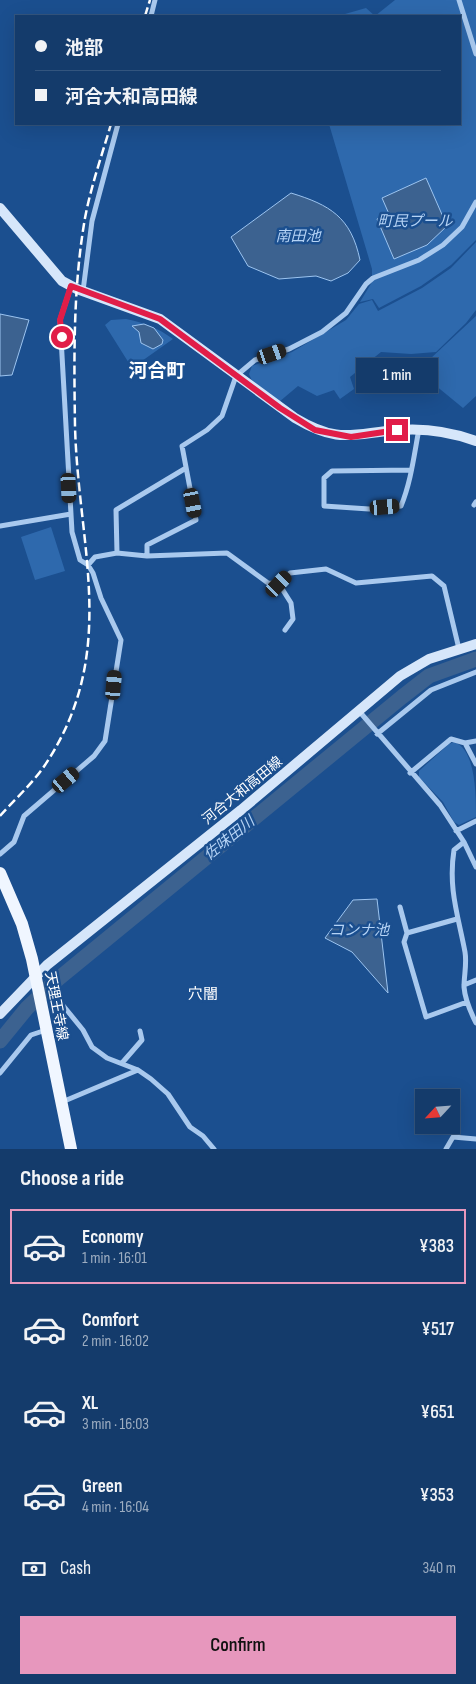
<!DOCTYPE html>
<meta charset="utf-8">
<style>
:root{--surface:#143b6b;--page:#1d4271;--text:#f1f3f6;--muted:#9dadc1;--line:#33557e;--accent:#e797bd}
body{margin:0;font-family:"Sofia Sans Condensed","Noto Sans JP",sans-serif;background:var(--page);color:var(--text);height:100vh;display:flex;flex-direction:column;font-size:19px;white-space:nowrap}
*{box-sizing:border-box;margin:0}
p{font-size:16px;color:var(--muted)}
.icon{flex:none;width:28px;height:28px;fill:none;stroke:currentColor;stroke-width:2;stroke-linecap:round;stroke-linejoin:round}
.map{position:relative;height:1149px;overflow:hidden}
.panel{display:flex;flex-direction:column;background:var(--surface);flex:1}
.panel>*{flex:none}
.guide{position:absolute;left:15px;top:15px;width:446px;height:110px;border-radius:0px;box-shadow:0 5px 20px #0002,0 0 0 1px var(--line);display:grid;align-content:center;height:110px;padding:0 20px;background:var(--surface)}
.needle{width:32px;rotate:244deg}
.fabs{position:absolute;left:415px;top:1089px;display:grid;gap:10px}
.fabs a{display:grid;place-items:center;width:45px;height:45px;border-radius:0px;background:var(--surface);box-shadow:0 5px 20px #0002,0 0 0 1px var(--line);font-size:25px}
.end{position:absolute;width:22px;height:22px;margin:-11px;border:6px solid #e11d48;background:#fff;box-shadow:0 0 0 2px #fff}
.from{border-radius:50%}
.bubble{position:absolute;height:35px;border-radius:0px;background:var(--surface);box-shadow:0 5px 20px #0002,0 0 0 1px var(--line);font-size:16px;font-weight:600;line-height:35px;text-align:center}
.car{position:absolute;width:15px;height:30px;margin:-15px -8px;border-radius:6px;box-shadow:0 0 4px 1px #0007;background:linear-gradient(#222 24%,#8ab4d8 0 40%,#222 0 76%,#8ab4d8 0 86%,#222 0)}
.guide b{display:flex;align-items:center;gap:18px;height:48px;font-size:19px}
.guide b+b{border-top:1px solid var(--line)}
.guide i{width:12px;height:12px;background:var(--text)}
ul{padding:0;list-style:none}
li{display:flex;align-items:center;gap:15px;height:75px;margin:0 10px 8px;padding:0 10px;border:2px solid transparent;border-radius:0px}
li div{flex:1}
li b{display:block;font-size:19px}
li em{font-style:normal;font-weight:600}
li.selected{border-color:var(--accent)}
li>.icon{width:45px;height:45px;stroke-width:1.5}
h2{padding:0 20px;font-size:22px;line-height:60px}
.pay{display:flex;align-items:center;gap:12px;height:55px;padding:0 20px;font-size:19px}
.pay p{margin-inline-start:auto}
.button{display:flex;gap:10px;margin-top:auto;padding:10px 20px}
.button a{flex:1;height:58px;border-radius:0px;background:var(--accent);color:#111;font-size:20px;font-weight:600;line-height:58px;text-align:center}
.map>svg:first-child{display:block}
.green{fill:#2e69ad}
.water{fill:#3c6290;stroke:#9cc4f0}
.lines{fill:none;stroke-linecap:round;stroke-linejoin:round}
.river{stroke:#3c6290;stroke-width:15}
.street{stroke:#a9c9ee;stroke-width:5}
.secondary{stroke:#d6e6fa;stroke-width:10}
.primary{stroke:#f0f6ff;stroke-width:12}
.rail{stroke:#fff;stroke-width:2.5;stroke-dasharray:9 4;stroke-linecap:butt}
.route{stroke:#e11d48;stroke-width:6}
.labels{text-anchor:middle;stroke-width:5;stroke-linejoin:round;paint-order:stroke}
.street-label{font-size:14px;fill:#fff;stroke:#1b4f8f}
.water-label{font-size:15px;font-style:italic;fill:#b5d3f5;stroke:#1b4f8f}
.neighbourhood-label{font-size:15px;fill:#fff;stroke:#1b4f8f}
.district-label{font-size:19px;font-weight:bold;fill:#fff;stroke:#1b4f8f}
</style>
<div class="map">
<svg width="476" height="1149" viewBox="0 0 476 1149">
<rect width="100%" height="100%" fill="#1b4f8f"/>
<path class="green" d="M395,0h81v240l-25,25 -30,21 -42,22 -6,-9 -13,3 12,-20v-13l-43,-145h131v-108h-122l28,-8 9,8z
M476,242v68l-10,13 -30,29 -25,2 -30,-2 -31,25 4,12 -14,10 -6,-9 -17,6 -19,-10 -19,16 -26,-19 -4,-9 3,-8 40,-14 54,-32 13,-16 13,-4 6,11 44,-23 29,-20z
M476,316v80l-13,12 -39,-32 6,-17z
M126,319c19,4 32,9 47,20l-41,29 -27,-43 6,-5z
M51,527l14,44 -30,9 -14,-43z
M454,742c22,7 22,54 22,75l-17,8 -5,-3 -11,-20 -24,-25v-6l30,-27z"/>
<path class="water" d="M426,178l21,48 -20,19 -33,14 -17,-40 12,-5 -7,-16z
M291,193c39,12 60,24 69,67l-12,13 -17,8 -15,-5 -37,3 -31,-13 -17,-29z
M0,314l29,6 -17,55 -12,1z
M144,324l10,4 9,12 -1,4 -9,5 -12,-6 -2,-11 -7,-6z
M377,899l11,94 -36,-41 -27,-14 28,-38z"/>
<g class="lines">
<path class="river" d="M0,1041l27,-33 31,-29 344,-282 27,-21 47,-17"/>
<path class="street" d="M459,0l17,54
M151,16l4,-16
M83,291l9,-70 26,-97
M411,470l-79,1 -8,7v28l45,3 32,-3c10,-24 13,-51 18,-77
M474,505l2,-3
M0,526l71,-12
M117,553l-1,-43 70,-42
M147,556v-11l49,-25 -14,-74 25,-16 15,-14 14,-40 19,-16 34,-11 33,-17 24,-19 20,-29 7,-6 46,-18 24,-15 19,-18 14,-25
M88,565l7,-8 22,-4 30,3 80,-3 41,30 11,1 11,-11 36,-4 30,14 76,-7 12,10 15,63
M279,584l12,19 2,16 -8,11
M359,711l81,94 24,37 12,25
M377,734l54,-44 45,-18
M465,743l11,-2
M410,773l41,-34 14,4 11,21
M456,831l20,-10
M464,842l-10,8c-6,38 4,65 11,102 2,12 -1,23 -1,35 1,13 6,24 12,36
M0,854l14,-12 10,-26 70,-60 11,-15 16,-101 -20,-42 -8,-25 -5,-8 -8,-5 -8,-28 -12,-212 11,-34
M400,907l7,26
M457,919l-50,14 -3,9 22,75 41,-15
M464,985l12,-5
M61,1003l22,27 9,17 15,11 31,12 13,9 17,15 22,33 13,9 11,13
M122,1063l20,-23 -2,-9
M0,1073l31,-38 15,-5
M62,1102l76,-32
M446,1149l7,-12 23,2"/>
<path class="secondary" d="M0,208l62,73 15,8 83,30 135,99c45,27 58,15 104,12 26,-2 52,2 77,11
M0,1014l47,-49 194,-155 159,-134 29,-17 47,-15"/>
<path class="primary" d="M0,873l22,51 10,35 39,190"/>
<path class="rail" d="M145,16l5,-16
M0,816c15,-17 33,-33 45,-51 75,-113 33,-217 30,-339 -1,-69 -2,-139 10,-208 6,-32 17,-63 26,-94"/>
</g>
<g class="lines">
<path class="route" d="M62,337l-2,-17 11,-34 89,33 120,89 35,22 36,7 46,-7"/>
</g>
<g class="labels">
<g class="street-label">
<text transform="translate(242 790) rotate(-39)" y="5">河合大和高田線</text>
<text transform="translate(57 1006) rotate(79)" y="5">天理王寺線</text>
</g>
<g class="water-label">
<text x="415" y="226">町民プール</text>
<text x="298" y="241">南田池</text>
<text transform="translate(229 838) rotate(-39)" y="5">佐味田川</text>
<text x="359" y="935">コンナ池</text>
</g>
<g class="neighbourhood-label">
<text x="203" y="999">穴闇</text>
</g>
<g class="district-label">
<text x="157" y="377">河合町</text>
</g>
</g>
</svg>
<div class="fabs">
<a><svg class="needle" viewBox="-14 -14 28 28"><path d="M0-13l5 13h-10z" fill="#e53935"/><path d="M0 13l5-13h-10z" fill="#9dadc1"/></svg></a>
</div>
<i class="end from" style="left:62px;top:337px"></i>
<i class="end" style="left:397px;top:430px"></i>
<div class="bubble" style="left:356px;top:358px;width:82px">1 min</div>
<i class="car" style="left:272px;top:354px;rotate:71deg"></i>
<i class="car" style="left:69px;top:488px;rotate:177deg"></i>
<i class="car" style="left:193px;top:503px;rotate:169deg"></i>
<i class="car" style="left:385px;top:507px;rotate:85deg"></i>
<i class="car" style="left:279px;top:584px;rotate:44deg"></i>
<i class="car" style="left:114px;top:685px;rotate:5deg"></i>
<i class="car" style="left:66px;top:780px;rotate:50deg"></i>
<div class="guide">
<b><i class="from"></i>池部</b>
<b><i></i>河合大和高田線</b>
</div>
</div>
<section class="panel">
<h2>Choose a ride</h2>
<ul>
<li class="selected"><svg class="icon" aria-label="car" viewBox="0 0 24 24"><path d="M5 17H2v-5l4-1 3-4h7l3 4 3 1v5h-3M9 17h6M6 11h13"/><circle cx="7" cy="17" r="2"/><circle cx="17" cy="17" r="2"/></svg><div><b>Economy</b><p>1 min · 16:01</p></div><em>¥383</em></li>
<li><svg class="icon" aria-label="car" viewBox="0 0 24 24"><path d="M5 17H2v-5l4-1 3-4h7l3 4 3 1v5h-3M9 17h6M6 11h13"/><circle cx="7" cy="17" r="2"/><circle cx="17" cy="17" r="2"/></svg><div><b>Comfort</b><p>2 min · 16:02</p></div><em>¥517</em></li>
<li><svg class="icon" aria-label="car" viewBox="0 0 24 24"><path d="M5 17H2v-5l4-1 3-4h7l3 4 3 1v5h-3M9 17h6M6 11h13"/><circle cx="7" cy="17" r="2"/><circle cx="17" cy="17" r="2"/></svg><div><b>XL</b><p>3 min · 16:03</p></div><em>¥651</em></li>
<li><svg class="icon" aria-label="car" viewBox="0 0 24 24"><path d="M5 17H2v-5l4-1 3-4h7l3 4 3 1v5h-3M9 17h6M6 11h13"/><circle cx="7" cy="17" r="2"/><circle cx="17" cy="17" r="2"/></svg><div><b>Green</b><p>4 min · 16:04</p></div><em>¥353</em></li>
</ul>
<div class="pay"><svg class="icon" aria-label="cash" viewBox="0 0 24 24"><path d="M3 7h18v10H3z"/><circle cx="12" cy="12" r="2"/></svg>Cash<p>340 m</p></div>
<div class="button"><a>Confirm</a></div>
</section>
